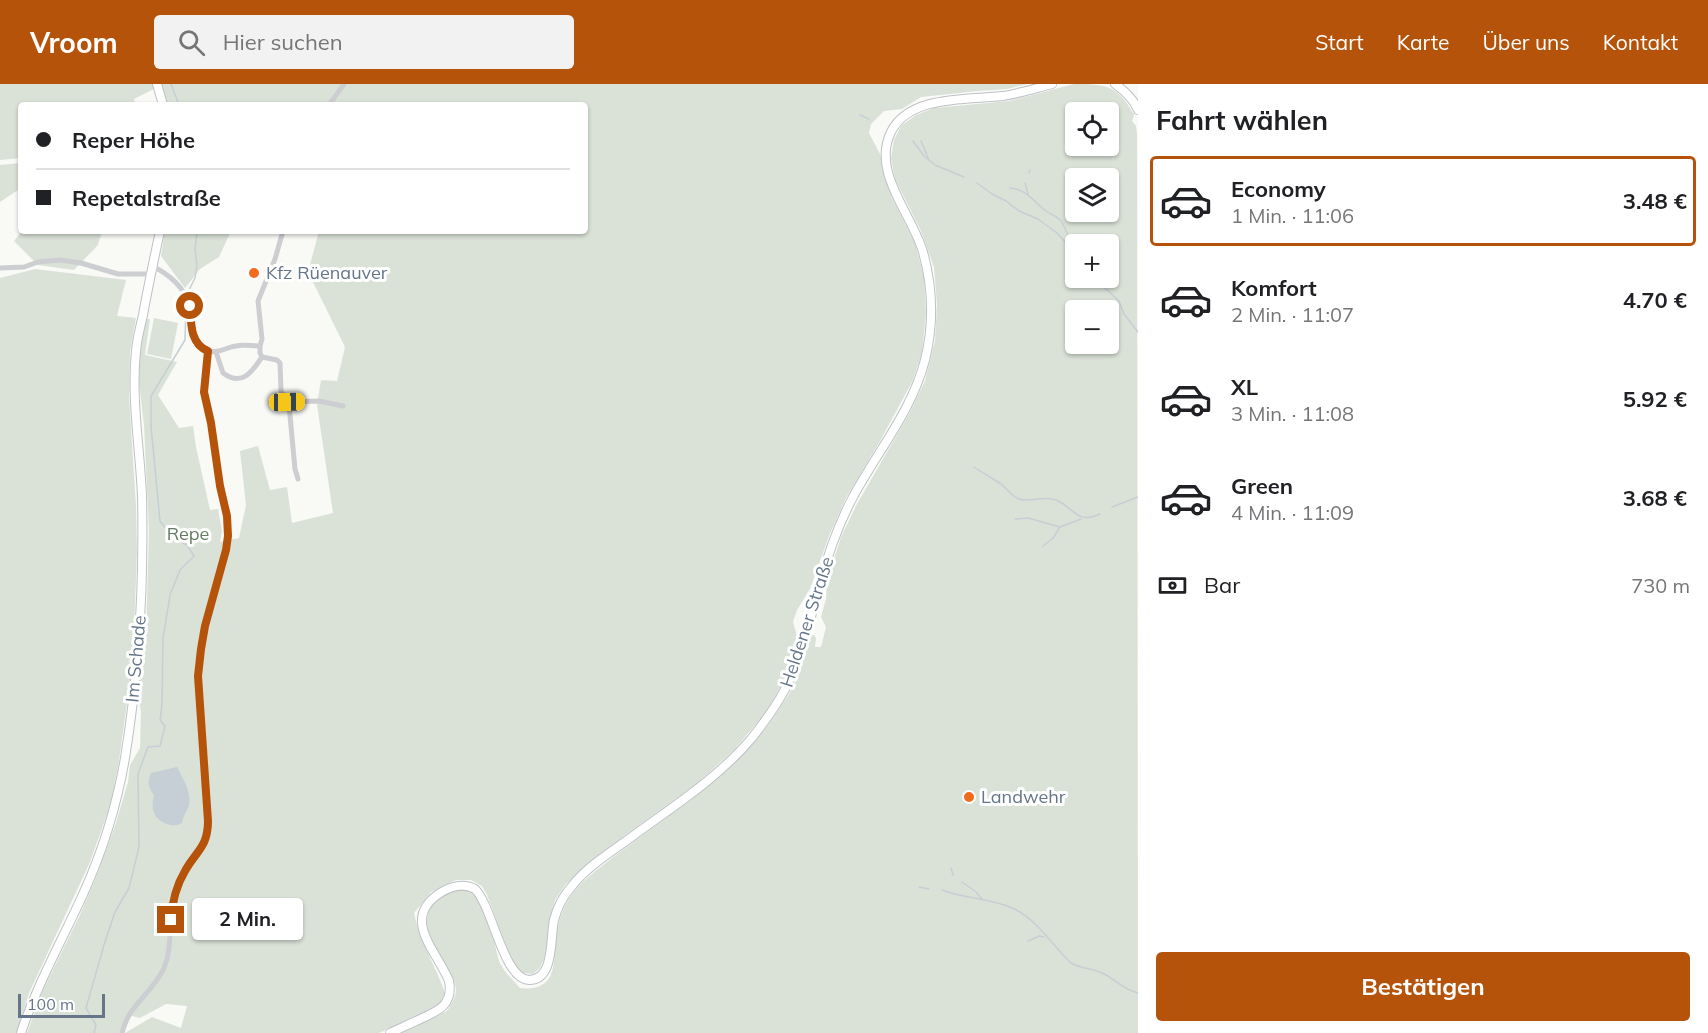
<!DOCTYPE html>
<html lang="de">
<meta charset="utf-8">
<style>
:root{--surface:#fff;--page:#f2f2f2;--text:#202124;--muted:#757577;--line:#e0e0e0;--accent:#b45309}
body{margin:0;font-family:Mulish,sans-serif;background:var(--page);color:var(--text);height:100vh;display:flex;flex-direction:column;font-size:22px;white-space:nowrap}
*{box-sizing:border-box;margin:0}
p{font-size:20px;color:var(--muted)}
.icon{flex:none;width:33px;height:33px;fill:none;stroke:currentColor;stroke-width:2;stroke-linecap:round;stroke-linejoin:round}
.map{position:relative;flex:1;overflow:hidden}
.drawer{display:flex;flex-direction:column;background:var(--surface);width:570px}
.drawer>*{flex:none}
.top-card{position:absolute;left:18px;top:18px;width:570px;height:132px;border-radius:6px;box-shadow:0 2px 4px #0004;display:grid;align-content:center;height:132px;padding:0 18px;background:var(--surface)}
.buttons{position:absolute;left:1065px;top:18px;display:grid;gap:12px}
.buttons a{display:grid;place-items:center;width:54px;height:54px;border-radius:6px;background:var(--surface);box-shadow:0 2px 4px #0004;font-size:30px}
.scale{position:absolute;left:18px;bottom:15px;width:87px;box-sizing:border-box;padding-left:6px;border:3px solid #65758a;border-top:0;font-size:16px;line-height:21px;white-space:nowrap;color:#65758a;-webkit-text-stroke:4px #fff;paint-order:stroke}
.end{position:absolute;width:27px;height:27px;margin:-14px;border:8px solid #b45309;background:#fff;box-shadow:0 0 0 3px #fff}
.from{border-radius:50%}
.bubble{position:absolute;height:42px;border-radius:6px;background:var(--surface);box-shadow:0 2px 4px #0004;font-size:20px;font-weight:700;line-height:42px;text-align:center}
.car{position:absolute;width:18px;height:36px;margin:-18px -9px;border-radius:8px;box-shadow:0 0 4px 2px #0007;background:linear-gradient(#f5c518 24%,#345 0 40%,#f5c518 0 76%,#345 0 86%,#f5c518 0)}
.top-card b{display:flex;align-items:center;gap:21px;height:57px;font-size:22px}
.top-card b+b{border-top:2px solid var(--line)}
.top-card i{width:15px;height:15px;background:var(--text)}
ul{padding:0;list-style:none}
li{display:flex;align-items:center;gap:18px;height:90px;margin:0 12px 9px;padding:0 6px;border:3px solid transparent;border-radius:6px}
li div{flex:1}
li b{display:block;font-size:22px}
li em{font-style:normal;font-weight:700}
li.current{border-color:var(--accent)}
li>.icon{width:54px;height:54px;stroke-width:1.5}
h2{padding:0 18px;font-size:27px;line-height:72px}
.pay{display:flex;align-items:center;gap:15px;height:66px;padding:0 18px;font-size:22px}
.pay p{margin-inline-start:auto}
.primary-button{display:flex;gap:12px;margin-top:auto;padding:12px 18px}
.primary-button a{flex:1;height:69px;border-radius:6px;background:var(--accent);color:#fff;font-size:24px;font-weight:700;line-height:69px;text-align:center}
header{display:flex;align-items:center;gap:36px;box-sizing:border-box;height:84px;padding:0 30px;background:var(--accent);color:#fff}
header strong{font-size:28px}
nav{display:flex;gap:33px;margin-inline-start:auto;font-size:21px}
.search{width:420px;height:54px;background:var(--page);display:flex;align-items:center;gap:15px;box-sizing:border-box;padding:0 21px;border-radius:6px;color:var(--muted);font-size:22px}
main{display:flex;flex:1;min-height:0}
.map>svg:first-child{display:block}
.green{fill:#dae2d7;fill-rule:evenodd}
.water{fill:#c5cfd5}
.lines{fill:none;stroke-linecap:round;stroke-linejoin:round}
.stream{stroke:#c5cfd5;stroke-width:1.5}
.secondary-casing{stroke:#bdc1c7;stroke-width:10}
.street{stroke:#ccced2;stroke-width:5}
.secondary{stroke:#fff;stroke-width:8}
.route{stroke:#b45309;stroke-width:8}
.poi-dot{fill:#f26b1d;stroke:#fff;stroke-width:2}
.labels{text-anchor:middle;stroke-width:6;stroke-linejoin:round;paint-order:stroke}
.poi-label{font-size:18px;fill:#65758a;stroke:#fff;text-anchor:start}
.park-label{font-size:18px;fill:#637b61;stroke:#fff}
.street-label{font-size:18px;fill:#65758a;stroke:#fff}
</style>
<header>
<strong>Vroom</strong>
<div class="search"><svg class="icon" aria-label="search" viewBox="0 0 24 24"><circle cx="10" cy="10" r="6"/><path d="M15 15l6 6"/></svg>Hier suchen</div>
<nav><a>Start</a><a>Karte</a><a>Über uns</a><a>Kontakt</a></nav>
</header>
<main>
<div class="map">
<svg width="1138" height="949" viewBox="0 0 1138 949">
<rect width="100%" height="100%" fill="#f9f9f6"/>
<path class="green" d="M0,0h153l1,5 -20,10 1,6h-114v53l-21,2z
M161,0h866l-20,5 -29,2 -57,6 -19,12 -18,2 -13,13 -2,9 11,21 12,44 23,45 9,34 2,36 -4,40 -10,29 -32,59 -34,57 -17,38 -19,53 -13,21 -4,12 4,14 -9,38 -22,38 -32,38 -39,35 -67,48 -62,51 -11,16 -11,59 -5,10 -6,5 -10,-1 -9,-7 -27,-71 -5,-9 -11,-6h-15l-25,12 -17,21c5,28 22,53 31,80l-5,10 -19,12 -42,18h-254l27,-16 29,11 6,-22 -21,-2 -26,14 -11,-3 -8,18h-94l17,-45 35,-71 17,-40 19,-51 13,-44 2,-17 10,-17 1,-36 -3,-19 8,-56 3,-106 -5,-106 -5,-43v-29l6,-34h5l-5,36 32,7 -19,33 21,33 14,-2 3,21 14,63 8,-1 4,22 -2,11 19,-4 7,-33 -6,-54 18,-5 12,44 17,-3 5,36 41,-10 -16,-108 4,-25 16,1 8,-34 -37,-75 11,-41h266v-126h-417z
M1074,0c32,0 44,1 60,31l-2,6 4,5 1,8 1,899h-735v-2l44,-20c4,-6 9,-14 9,-21 0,-6 -4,-12 -7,-17 -12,-22 -33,-46 -15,-70 6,-7 16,-10 24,-12 30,-6 35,53 42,72 4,9 14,18 20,25 44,5 31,-36 38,-62 4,-19 13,-33 27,-46 66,-57 150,-98 196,-174 5,-7 10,-15 14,-24 7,-14 10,-32 16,-47h3l2,3 -1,9h6l5,-20 -5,-10 5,-18 1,-18 14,-44 16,-33 52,-90 16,-33 10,-40 2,-36 -3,-38 -13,-36 -26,-52 -4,-21 3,-18 7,-14 15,-11 18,-7 75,-7zM1076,28h32v34h-32zM1076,94h32v34h-32zM1076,160h32v34h-32zM1076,226h32v34h-32z
M21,79v25l-21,14v-37z
M22,147h80l-4,14 -24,25 -36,-5 -24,-24z
M165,147h66l-12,26 -19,12 -15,19 -24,-32z
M35,185l91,11 -9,36 19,2 -6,33 -1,46 7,109 1,46 -4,106 -14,103 -8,42 -21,59 -61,131 -12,40h-17v-755z
M154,234l24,5 -7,36 -24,-5z"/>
<path class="water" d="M177,683c5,10 15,25 12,38 -2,6 -6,11 -7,18 -10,6 -26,-1 -29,-13 -1,-5 0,-10 1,-15 -6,-8 -7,-13 -3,-22z"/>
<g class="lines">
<path class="stream" d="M171,0l8,21
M860,31l9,4
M913,57l11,15 11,9 29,12
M921,57l8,19
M1029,89l1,-3
M977,99l15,11 14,7 13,10 19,8 19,14 9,10 10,5
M1025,99l3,11
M1010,104c16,1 24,14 36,23 4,3 10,5 13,8 7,6 8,18 13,26
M1097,194l5,7 17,16 5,13 14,18
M187,210l8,-16 2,-13 -2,-15 2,-19
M974,383c9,6 18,11 27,17 6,5 11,12 18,15 11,4 24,-4 37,1 18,7 20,25 44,14
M1112,423l26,-10
M1015,435l13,-1 32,9 21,-8
M1043,462l10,-8 7,-11
M951,784l2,7
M962,798l13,9 7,8
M919,803l10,2
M942,806c23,9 48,8 70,18 24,10 40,37 59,55 10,6 22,5 33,11 12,6 20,16 34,19
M1028,857l11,-5 5,1
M94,949l2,-8 -10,-17 18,-63 11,-33 14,-24 10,-41 -1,-73 10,-27 12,-1 5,-20 -5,-6 2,-15 1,-67 7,-43 10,-25 14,-14 -7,-11 -14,-7 -13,-17 -9,-95v-30l34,-56 1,-34 -2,-5 1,-3"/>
<defs>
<path id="secondary" d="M157,0l6,21
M1115,0c10,7 18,14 23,26
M21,949c16,-49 42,-94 63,-141 19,-42 33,-88 41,-134 14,-86 19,-175 17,-262 -2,-48 -11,-97 -6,-145 1,-12 4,-24 7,-36 5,-28 11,-56 17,-84
M390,949c9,-4 17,-8 26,-12 19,-9 38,-14 33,-40 -12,-30 -49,-62 -9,-88 11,-7 24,-10 35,-4 18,18 28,90 54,91 26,0 21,-43 25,-60 3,-12 10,-25 18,-34 14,-18 36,-32 54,-45 43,-32 90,-61 125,-102 12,-15 24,-31 33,-48 18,-31 25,-69 35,-104 8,-30 19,-62 34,-90 24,-45 59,-86 72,-137 9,-36 8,-72 -2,-108 -11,-38 -52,-80 -32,-120 18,-37 76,-32 111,-36 17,-2 34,-8 50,-12"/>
</defs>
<use href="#secondary" class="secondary-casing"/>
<path class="street" d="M329,21l15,-21
M152,182c17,8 33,22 38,40 4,15 -2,40 18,45 10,3 19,-4 28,-5 7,-2 16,0 24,0l2,-7 -4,-38 17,-42 8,-28
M0,184l24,-1 14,-5 22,-2 21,3 37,11h33
M216,268l7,21c19,14 29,-1 39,-16l-2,-4v-7
M262,273l15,3 3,3 1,28 8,14 6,64 3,10
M287,318l32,-1 24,5
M122,949c2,-7 5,-15 9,-21 11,-15 25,-27 33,-44 8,-19 5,-40 8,-59 1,-9 4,-19 7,-27 10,-24 30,-32 29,-61l-10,-145 3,-27 4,-23 21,-76 2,-14 -1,-20 -7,-30 -9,-63 -7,-32 4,-40"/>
<use href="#secondary" class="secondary"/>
</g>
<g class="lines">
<path class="route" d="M171,836c1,-17 5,-34 14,-49 11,-20 23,-24 23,-50l-10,-145 3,-27 4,-23 21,-76 2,-14 -1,-20 -7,-30 -9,-63 -7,-31 4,-41c-18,-7 -17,-28 -18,-45"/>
</g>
<g class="poi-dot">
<circle cx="254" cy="189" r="6"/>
<circle cx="969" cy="713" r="6"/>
</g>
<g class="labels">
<g class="poi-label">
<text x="266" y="195">Kfz Rüenauver</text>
<text x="981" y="719">Landwehr</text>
</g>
<g class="park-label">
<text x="188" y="456">Repe</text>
</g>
<g class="street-label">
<text transform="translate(807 538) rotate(-72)" y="6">Heldener Straße</text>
<text transform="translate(136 575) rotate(-85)" y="6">Im Schade</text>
</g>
</g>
</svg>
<div class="buttons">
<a><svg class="icon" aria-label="locate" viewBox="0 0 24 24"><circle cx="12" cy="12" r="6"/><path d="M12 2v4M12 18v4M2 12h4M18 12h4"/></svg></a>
<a><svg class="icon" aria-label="layers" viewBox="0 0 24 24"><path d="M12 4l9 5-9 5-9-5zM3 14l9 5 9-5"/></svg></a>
<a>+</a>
<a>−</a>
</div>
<div class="scale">100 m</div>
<i class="end from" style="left:190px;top:222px"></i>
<i class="end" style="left:171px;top:836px"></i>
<div class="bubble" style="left:192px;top:814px;width:111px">2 Min.</div>
<i class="car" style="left:287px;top:318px;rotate:89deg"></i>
<div class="top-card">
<b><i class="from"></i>Reper Höhe</b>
<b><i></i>Repetalstraße</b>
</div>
</div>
<section class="drawer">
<h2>Fahrt wählen</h2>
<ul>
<li class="current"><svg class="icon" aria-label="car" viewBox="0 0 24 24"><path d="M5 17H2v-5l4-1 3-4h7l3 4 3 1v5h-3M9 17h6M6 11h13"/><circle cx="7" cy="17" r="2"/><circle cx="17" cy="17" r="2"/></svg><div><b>Economy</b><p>1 Min. · 11:06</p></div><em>3.48 €</em></li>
<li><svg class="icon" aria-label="car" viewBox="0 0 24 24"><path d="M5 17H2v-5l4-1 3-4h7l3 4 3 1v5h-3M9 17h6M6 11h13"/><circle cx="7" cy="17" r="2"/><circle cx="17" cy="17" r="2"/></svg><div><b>Komfort</b><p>2 Min. · 11:07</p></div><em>4.70 €</em></li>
<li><svg class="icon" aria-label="car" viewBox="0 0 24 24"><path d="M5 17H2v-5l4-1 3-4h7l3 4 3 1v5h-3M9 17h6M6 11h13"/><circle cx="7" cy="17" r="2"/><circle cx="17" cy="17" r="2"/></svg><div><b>XL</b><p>3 Min. · 11:08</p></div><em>5.92 €</em></li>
<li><svg class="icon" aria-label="car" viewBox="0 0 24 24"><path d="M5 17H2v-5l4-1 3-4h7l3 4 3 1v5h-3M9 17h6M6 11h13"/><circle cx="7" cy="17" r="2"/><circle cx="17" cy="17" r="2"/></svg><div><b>Green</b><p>4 Min. · 11:09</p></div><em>3.68 €</em></li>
</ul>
<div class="pay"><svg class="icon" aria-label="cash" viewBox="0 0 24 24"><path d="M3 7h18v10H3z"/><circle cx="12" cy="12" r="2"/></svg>Bar<p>730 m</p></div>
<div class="primary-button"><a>Bestätigen</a></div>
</section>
</main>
